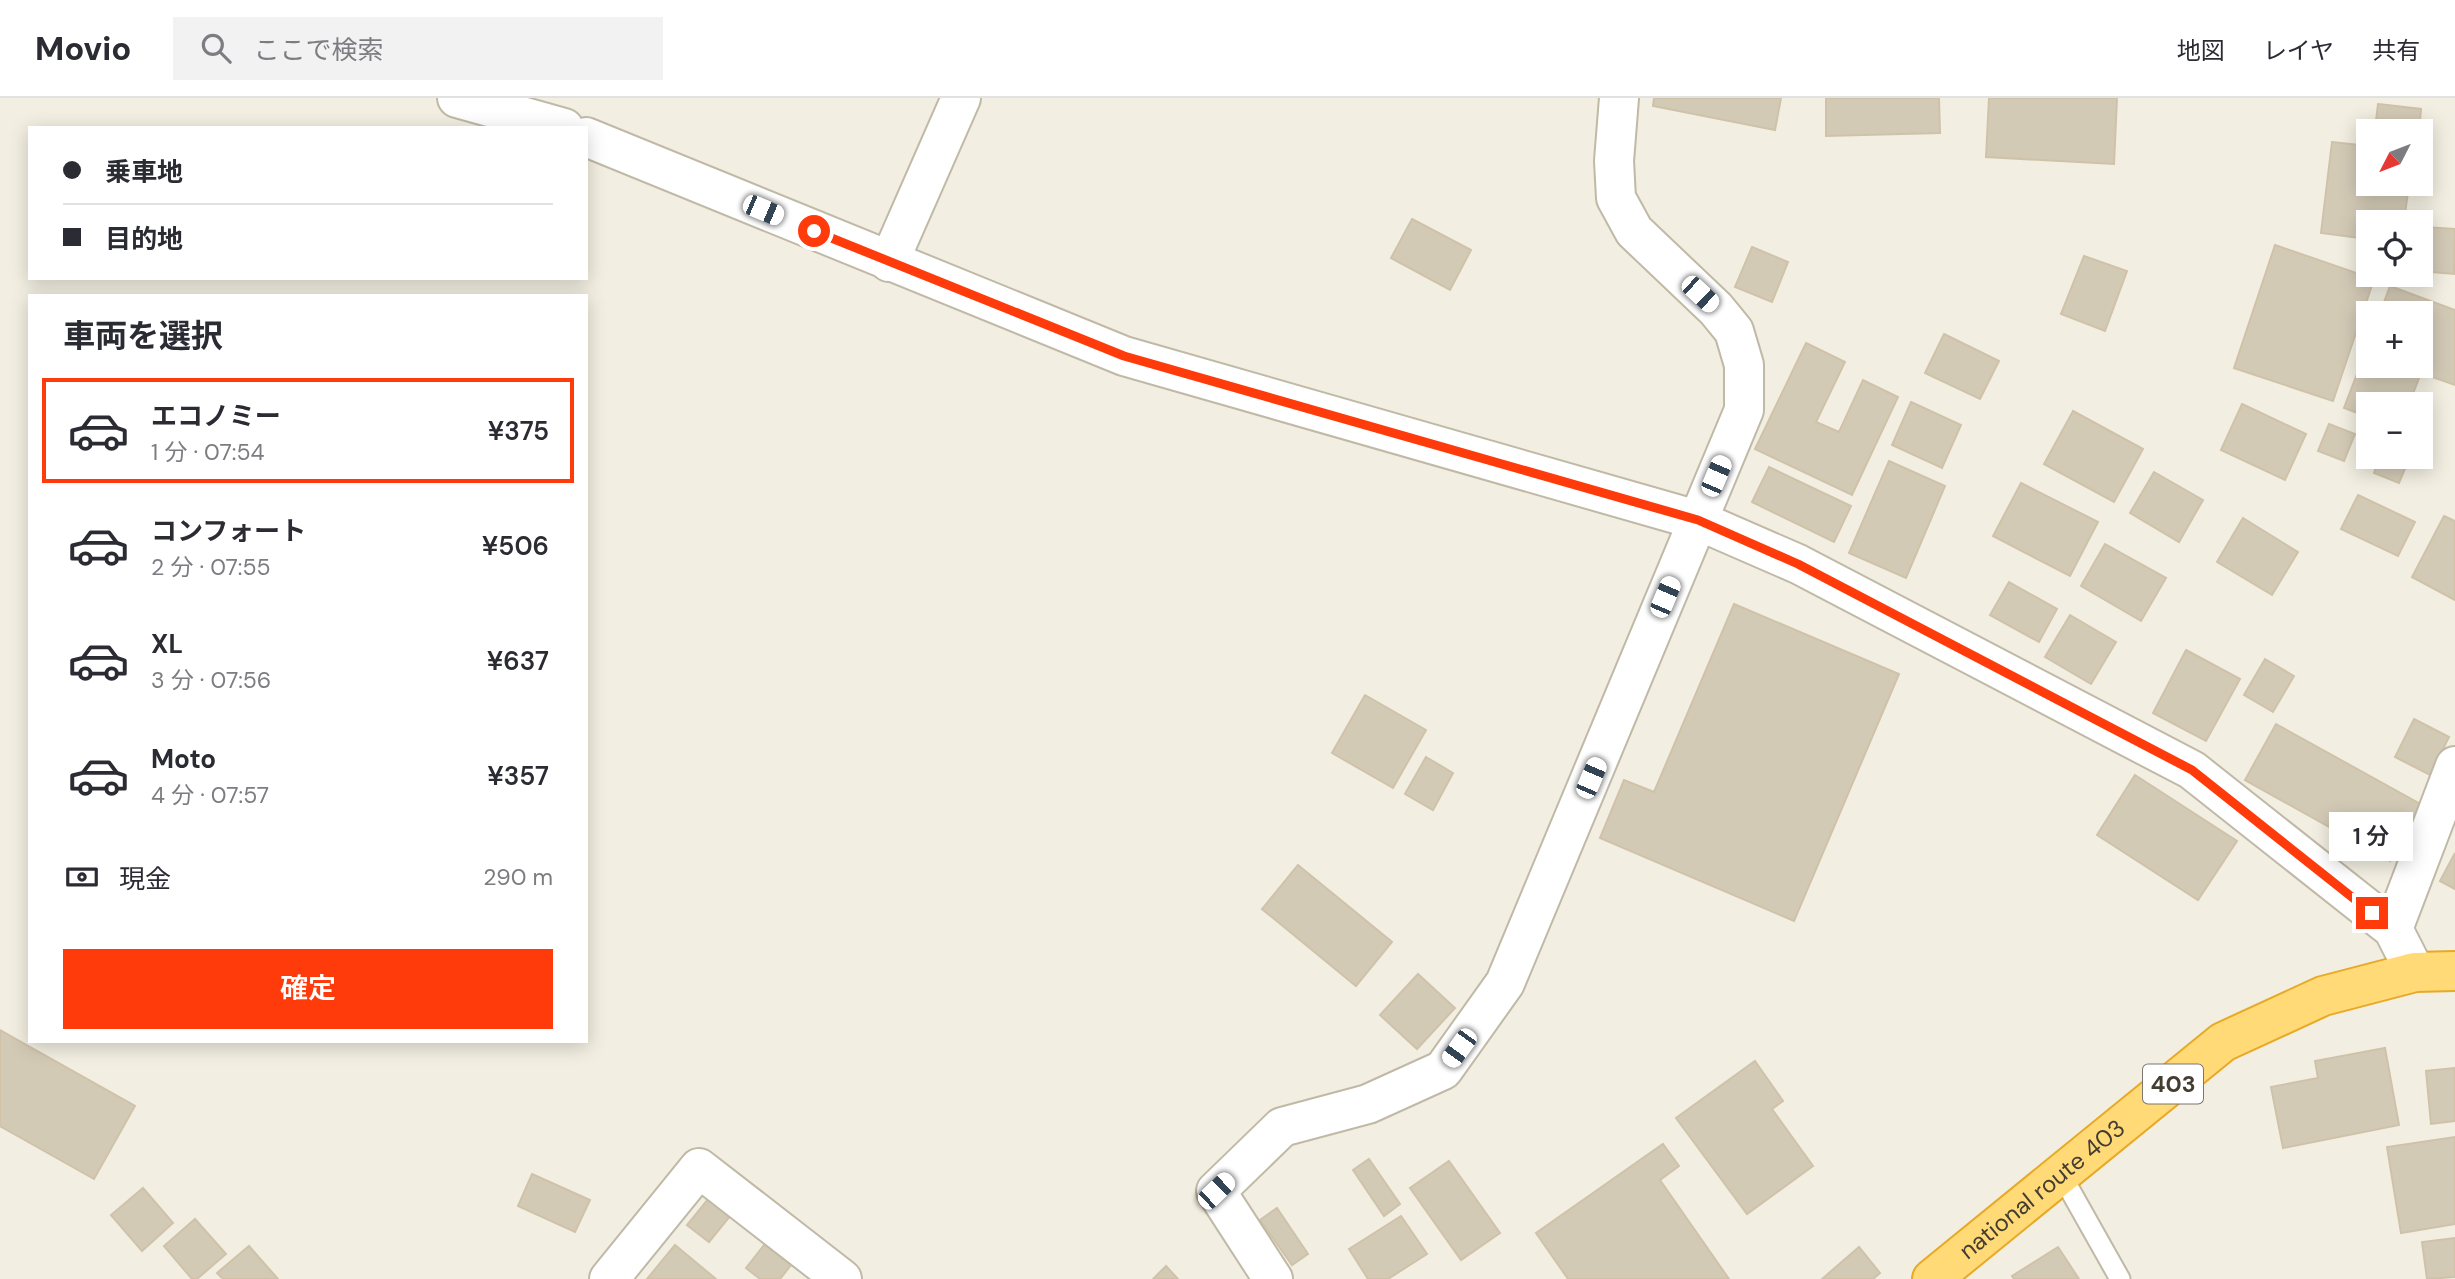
<!DOCTYPE html>
<html lang="ja">
<meta charset="utf-8">
<style>
:root{--surface:#fff;--page:#f2f2f3;--text:#2b2b33;--muted:#7c7c81;--line:#e1e1e2;--accent:#ff3b0b}
body{margin:0;font-family:"DM Sans","Noto Sans JP",sans-serif;background:var(--page);color:var(--text);height:100vh;display:flex;flex-direction:column;font-size:26px;white-space:nowrap}
*{box-sizing:border-box;margin:0}
p{font-size:23px;color:var(--muted)}
.icon{flex:none;width:38px;height:38px;fill:none;stroke:currentColor;stroke-width:2;stroke-linecap:round;stroke-linejoin:round}
.map{position:relative;flex:1;overflow:hidden}
.drawer{position:absolute;left:28px;top:196px;width:560px;height:749px;display:flex;flex-direction:column;background:var(--surface);border-radius:0px;box-shadow:0 4px 18px #0003}
.drawer>*{flex:none}
.banner{position:absolute;left:28px;top:28px;width:560px;height:154px;border-radius:0px;box-shadow:0 4px 18px #0003;display:grid;align-content:center;height:154px;padding:0 35px;background:var(--surface)}
.needle{width:46px;rotate:228deg}
.buttons{position:absolute;left:2356px;top:21px;display:grid;gap:14px}
.buttons a{display:grid;place-items:center;width:77px;height:77px;border-radius:0px;background:var(--surface);box-shadow:0 4px 18px #0003;font-size:35px}
.end{position:absolute;width:32px;height:32px;margin:-16px;border:9px solid #ff3b0b;background:#fff;box-shadow:0 0 0 4px #fff}
.from{border-radius:50%}
.bubble{position:absolute;height:49px;border-radius:0px;background:var(--surface);box-shadow:0 4px 18px #0003;font-size:23px;font-weight:600;line-height:49px;text-align:center}
.car{position:absolute;width:21px;height:42px;margin:-21px -10px;border-radius:9px;box-shadow:0 0 5px 2px #0007;background:linear-gradient(#fff 24%,#345 0 40%,#fff 0 76%,#345 0 86%,#fff 0)}
.banner b{display:flex;align-items:center;gap:24px;height:66px;font-size:26px}
.banner b+b{border-top:2px solid var(--line)}
.banner i{width:18px;height:18px;background:var(--text)}
ul{padding:0;list-style:none}
li{display:flex;align-items:center;gap:21px;height:105px;margin:0 14px 10px;padding:0 21px;border:4px solid transparent;border-radius:0px}
li div{flex:1}
li b{display:block;font-size:26px}
li em{font-style:normal;font-weight:600}
li.active{border-color:var(--accent)}
li>.icon{width:63px;height:63px;stroke-width:1.5}
h2{padding:0 35px;font-size:32px;line-height:84px}
.pay{display:flex;align-items:center;gap:18px;height:77px;padding:0 35px;font-size:26px}
.pay p{margin-inline-start:auto}
.primary-button{display:flex;gap:14px;margin-top:auto;padding:14px 35px}
.primary-button a{flex:1;height:80px;border-radius:0px;background:var(--accent);color:#fff;font-size:28px;font-weight:600;line-height:80px;text-align:center}
header{display:flex;align-items:center;gap:42px;box-sizing:border-box;height:98px;padding:0 35px;background:var(--surface);border-bottom:2px solid var(--line)}
header strong{font-size:33px}
nav{display:flex;gap:38px;margin-inline-start:auto;font-size:24px}
.search{width:490px;height:63px;background:var(--page);display:flex;align-items:center;gap:18px;box-sizing:border-box;padding:0 24px;border-radius:0px;color:var(--muted);font-size:26px}
.map>svg:first-child{display:block}
.building{fill:#d3cab6;stroke:#cfc2a9;stroke-width:2}
.lines{fill:none;stroke-linecap:round;stroke-linejoin:round}
.service-casing{stroke:#c0b9a6;stroke-width:23}
.minor-casing{stroke:#c0b9a6;stroke-width:42}
.tertiary-casing{stroke:#c0b9a6;stroke-width:42}
.trunk-casing{stroke:#e7a926;stroke-width:42}
.service{stroke:#fff;stroke-width:19}
.minor{stroke:#fff;stroke-width:38}
.tertiary{stroke:#fff;stroke-width:38}
.trunk{stroke:#ffda76;stroke-width:38}
.route{stroke:#ff3b0b;stroke-width:9}
.labels{text-anchor:middle;stroke-width:5;stroke-linejoin:round;paint-order:stroke}
.shield{fill:#fff;stroke:#7b7770;stroke-width:2}
.shield-label{font-size:23px;font-weight:bold;fill:#433d32}
.street-label{font-size:24px;fill:#433d32;stroke:#fff}
</style>
<header>
<strong>Movio</strong>
<div class="search"><svg class="icon" aria-label="search" viewBox="0 0 24 24"><circle cx="10" cy="10" r="6"/><path d="M15 15l6 6"/></svg>ここで検索</div>
<nav><a>地図</a><a>レイヤ</a><a>共有</a></nav>
</header>
<div class="map">
<svg width="2455" height="1181" viewBox="0 0 2455 1181">
<rect width="100%" height="100%" fill="#f2eee1"/>
<path class="building" d="M1654,0h127l-6,32 -122,-24z
M1826,0h113l1,35 -114,3z
M1989,0h128l-3,66 -128,-7z
M2378,6l43,5 -2,22 -44,-2z
M2332,44l36,4v38h41l-5,38h-36v17l-47,-6z
M1412,121l59,31 -21,40 -59,-32z
M2424,129l31,2 -1,45 -34,-3z
M2275,147l99,34 -41,122 -99,-33z
M1752,149l36,15 -16,40 -37,-15z
M2084,158l43,15 -22,60 -44,-17z
M2390,188l65,24v75l-34,-12 -12,31h-41v13l-24,-9 24,-63v21h52v-53h-40z
M1944,236l55,27 -19,38 -55,-26z
M1806,245l39,19 -29,60 23,10 24,-52 35,17 -46,98 -97,-46z
M1911,304l50,23 -19,43 -50,-23z
M2242,306l64,30 -21,46 -64,-30z
M2073,313l70,38 -29,53 -70,-38z
M2329,326l26,10 -11,27 -26,-10z
M2380,359h30l-11,26 -25,-10z
M1889,363l56,25 -39,92 -57,-25z
M1769,369l82,39 -17,36 -82,-40z
M2154,374l49,28 -24,42 -49,-29z
M2021,385l77,39 -28,54 -77,-40z
M2358,397l57,27 -17,34 -57,-27z
M2444,418l11,5v79l-43,-23z
M2243,420l55,34 -26,43 -55,-33z
M2105,446l61,34 -25,43 -60,-35z
M2009,484l48,27 -18,33 -49,-27z
M1734,506l165,70 -105,247 -194,-83 24,-58 30,12z
M2070,517l46,27 -25,42 -46,-27z
M2186,552l54,29 -34,62 -53,-28z
M2265,561l29,17 -21,36 -29,-17z
M1365,597l61,35 -33,58 -61,-35z
M2414,621l35,18 -19,38 -35,-18z
M2276,626l146,81 -32,56 -145,-81z
M1426,659l27,16 -20,37 -28,-16z
M2135,677l102,66 -39,59 -101,-65z
M2455,755v36l-15,-8z
M1298,767l94,77 -36,44 -94,-77z
M1418,876l37,34 -38,41 -37,-34z
M0,932l135,76 -41,73 -94,-53z
M2385,950l14,77 -116,23 -12,-61 47,-9 -3,-17z
M1755,963l28,40 -11,8 41,57 -66,48 -71,-96z
M2455,970v53l-24,3 -5,-53z
M2455,1039v87l-54,9 -14,-86z
M1663,1046l16,22 -19,14 69,99h-161l-32,-46z
M1369,1061l31,45 -16,12 -31,-46z
M1449,1063l51,72 -39,27 -51,-72z
M532,1076l58,26 -15,32 -57,-26z
M143,1090l30,35 -31,28 -31,-36z
M709,1100l22,17 -22,27 -22,-17z
M1277,1110l31,46 -16,11 -32,-45z
M1401,1118l26,38 -39,25h-20l-19,-30z
M195,1121l31,35 -29,25h-5l-28,-33z
M2455,1140v39l-28,2 -5,-37z
M768,1142l27,20 -15,19h-20l-14,-11z
M675,1147l41,34h-69z
M249,1148l29,33h-55l-6,-6z
M1859,1149l21,26 -7,6h-51z
M2058,1149l21,32h-65l-2,-3z
M1166,1168l12,13h-25z"/>
<g class="lines">
<defs>
<path id="service" d="M2062,1078l58,103"/>
<path id="minor" d="M889,164l72,-164
M2393,831l62,-163
M609,1181l90,-111 143,111
M1273,1181l-57,-88 66,-64 86,-23 75,-34 62,-87 239,-573v-45l-10,-34 -18,-22 -82,-78 -18,-33 -2,-37 5,-63"/>
<path id="tertiary" d="M457,0l107,30
M586,39l538,219 573,164 101,44 394,206 201,159 22,43"/>
<g id="trunk">
<path id="s1" d="M1932,1181l291,-237 100,-46 92,-24 40,-1"/>
</g>
</defs>
<use href="#service" class="service-casing"/>
<use href="#minor" class="minor-casing"/>
<use href="#tertiary" class="tertiary-casing"/>
<use href="#trunk" class="trunk-casing"/>
<use href="#service" class="service"/>
<use href="#minor" class="minor"/>
<use href="#tertiary" class="tertiary"/>
<use href="#trunk" class="trunk"/>
</g>
<g class="lines">
<path class="route" d="M814,133l310,125 574,164 100,44 394,206 180,143"/>
</g>
<g class="labels">
<rect class="shield" x="2143" y="966.5" width="60" height="39" rx="5"/>
<g class="shield-label">
<text x="2173" y="994">403</text>
</g>
<g class="street-label">
<text dy="8" stroke="none"><textPath href="#s1" startOffset="142">national route 403</textPath></text>
</g>
</g>
</svg>
<div class="buttons">
<a><svg class="needle" viewBox="-14 -14 28 28"><path d="M0-13l5 13h-10z" fill="#e53935"/><path d="M0 13l5-13h-10z" fill="#7c7c81"/></svg></a>
<a><svg class="icon" aria-label="locate" viewBox="0 0 24 24"><circle cx="12" cy="12" r="6"/><path d="M12 2v4M12 18v4M2 12h4M18 12h4"/></svg></a>
<a>+</a>
<a>−</a>
</div>
<i class="end from" style="left:814px;top:133px"></i>
<i class="end" style="left:2372px;top:815px"></i>
<div class="bubble" style="left:2329px;top:714px;width:84px">1 分</div>
<i class="car" style="left:763px;top:112px;rotate:113deg"></i>
<i class="car" style="left:1700px;top:196px;rotate:133deg"></i>
<i class="car" style="left:1716px;top:378px;rotate:23deg"></i>
<i class="car" style="left:1665px;top:499px;rotate:23deg"></i>
<i class="car" style="left:1591px;top:680px;rotate:23deg"></i>
<i class="car" style="left:1459px;top:950px;rotate:216deg"></i>
<i class="car" style="left:1216px;top:1093px;rotate:46deg"></i>
<div class="banner">
<b><i class="from"></i>乗車地</b>
<b><i></i>目的地</b>
</div>
<section class="drawer">
<h2>車両を選択</h2>
<ul>
<li class="active"><svg class="icon" aria-label="car" viewBox="0 0 24 24"><path d="M5 17H2v-5l4-1 3-4h7l3 4 3 1v5h-3M9 17h6M6 11h13"/><circle cx="7" cy="17" r="2"/><circle cx="17" cy="17" r="2"/></svg><div><b>エコノミー</b><p>1 分 · 07:54</p></div><em>¥375</em></li>
<li><svg class="icon" aria-label="car" viewBox="0 0 24 24"><path d="M5 17H2v-5l4-1 3-4h7l3 4 3 1v5h-3M9 17h6M6 11h13"/><circle cx="7" cy="17" r="2"/><circle cx="17" cy="17" r="2"/></svg><div><b>コンフォート</b><p>2 分 · 07:55</p></div><em>¥506</em></li>
<li><svg class="icon" aria-label="car" viewBox="0 0 24 24"><path d="M5 17H2v-5l4-1 3-4h7l3 4 3 1v5h-3M9 17h6M6 11h13"/><circle cx="7" cy="17" r="2"/><circle cx="17" cy="17" r="2"/></svg><div><b>XL</b><p>3 分 · 07:56</p></div><em>¥637</em></li>
<li><svg class="icon" aria-label="car" viewBox="0 0 24 24"><path d="M5 17H2v-5l4-1 3-4h7l3 4 3 1v5h-3M9 17h6M6 11h13"/><circle cx="7" cy="17" r="2"/><circle cx="17" cy="17" r="2"/></svg><div><b>Moto</b><p>4 分 · 07:57</p></div><em>¥357</em></li>
</ul>
<div class="pay"><svg class="icon" aria-label="cash" viewBox="0 0 24 24"><path d="M3 7h18v10H3z"/><circle cx="12" cy="12" r="2"/></svg>現金<p>290 m</p></div>
<div class="primary-button"><a>確定</a></div>
</section>
</div>
